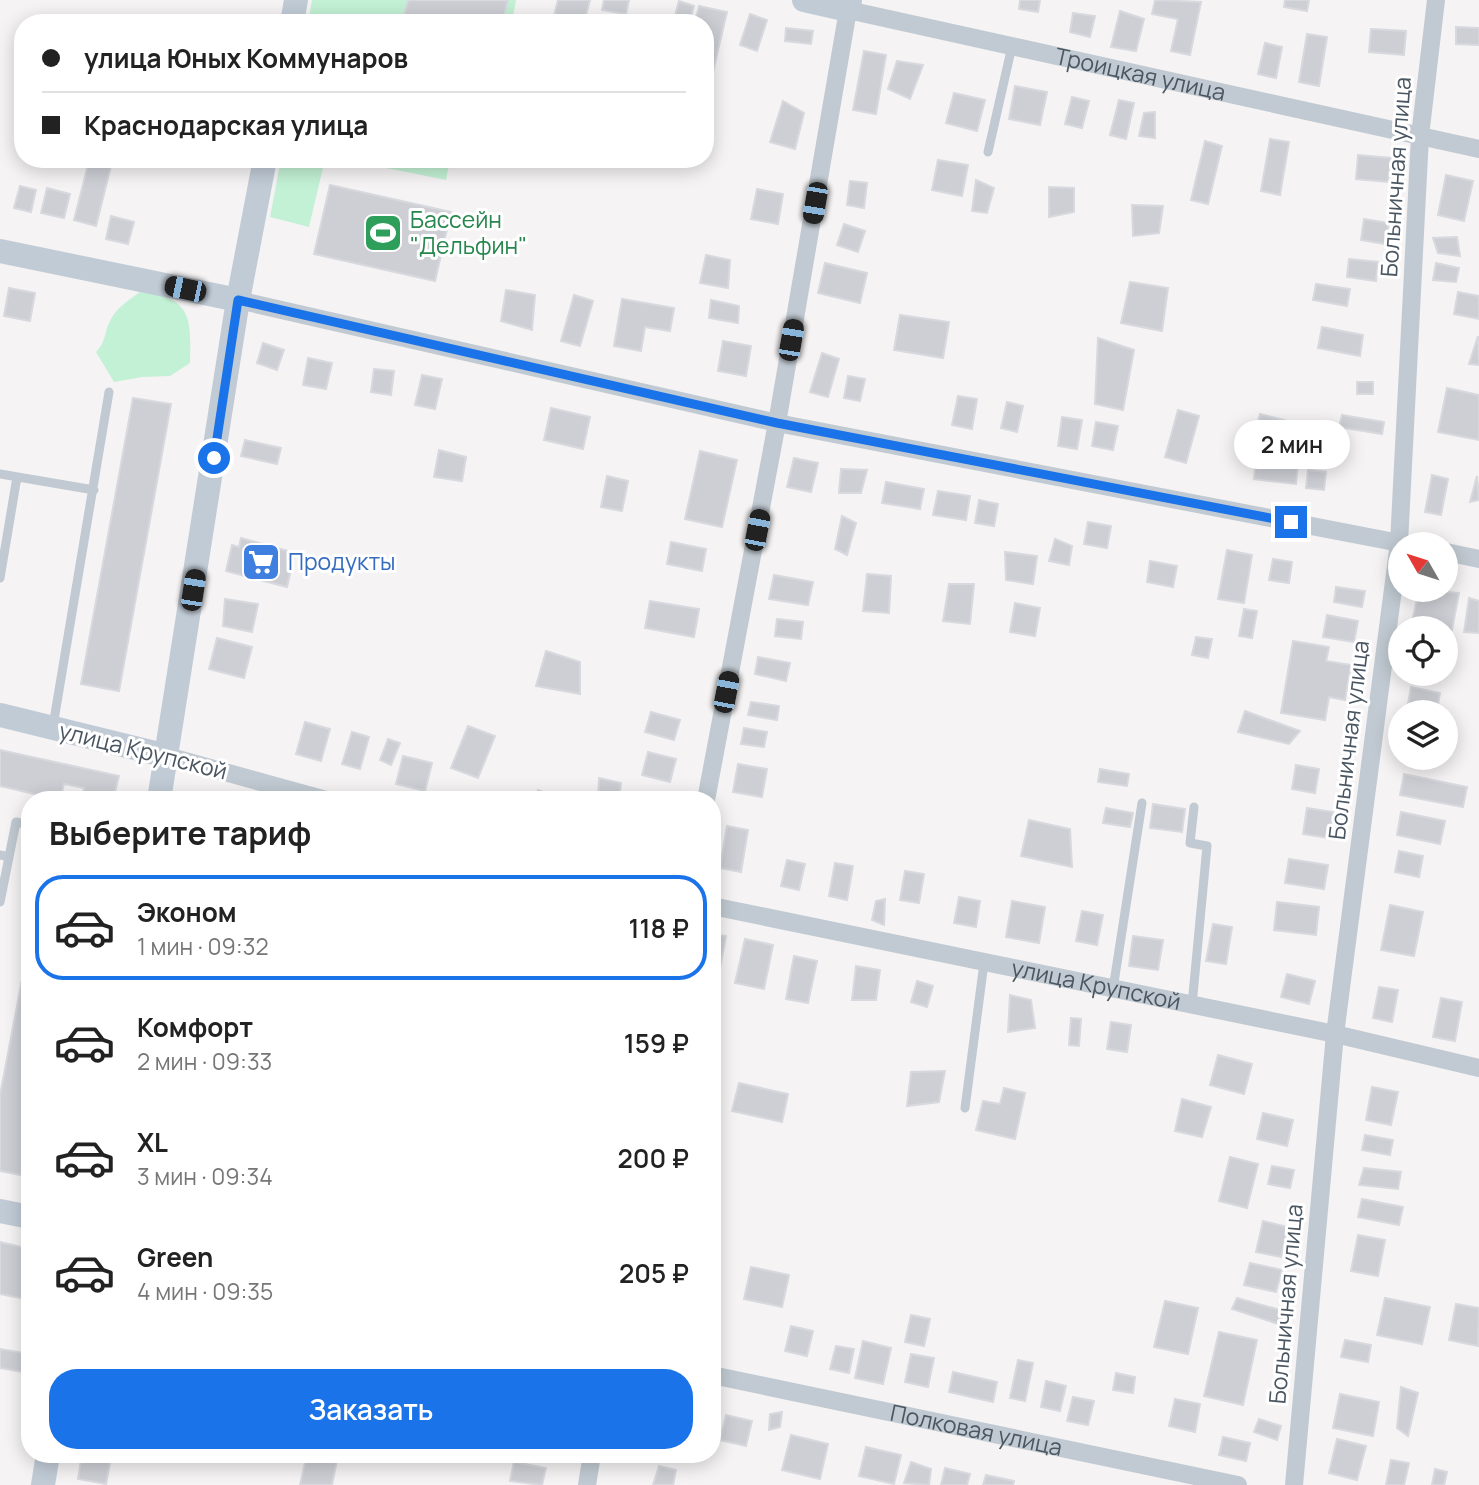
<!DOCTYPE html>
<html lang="ru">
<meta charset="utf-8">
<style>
:root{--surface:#fff;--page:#f2f2f2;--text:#222;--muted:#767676;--line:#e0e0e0;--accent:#1a73e8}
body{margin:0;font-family:Manrope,sans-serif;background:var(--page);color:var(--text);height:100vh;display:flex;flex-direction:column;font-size:26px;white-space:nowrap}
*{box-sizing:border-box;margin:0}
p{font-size:23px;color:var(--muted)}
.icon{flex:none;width:38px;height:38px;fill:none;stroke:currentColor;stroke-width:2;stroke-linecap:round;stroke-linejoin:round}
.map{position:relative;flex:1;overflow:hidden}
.panel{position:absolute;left:21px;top:791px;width:700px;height:672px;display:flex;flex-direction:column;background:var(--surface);border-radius:28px;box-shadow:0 4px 18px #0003}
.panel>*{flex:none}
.guide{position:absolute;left:14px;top:14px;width:700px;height:154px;border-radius:28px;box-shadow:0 4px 18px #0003;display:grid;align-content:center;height:154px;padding:0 28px;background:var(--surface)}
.needle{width:46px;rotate:309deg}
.fabs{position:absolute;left:1388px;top:532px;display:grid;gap:14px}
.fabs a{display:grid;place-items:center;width:70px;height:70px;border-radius:50%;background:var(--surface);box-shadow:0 4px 18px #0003;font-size:35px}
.end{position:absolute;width:32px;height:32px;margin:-16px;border:9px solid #1a73e8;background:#fff;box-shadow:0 0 0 4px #fff}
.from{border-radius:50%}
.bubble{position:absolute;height:49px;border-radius:24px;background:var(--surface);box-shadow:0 4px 18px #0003;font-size:23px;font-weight:600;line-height:49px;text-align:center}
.car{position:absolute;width:21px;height:42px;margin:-21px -10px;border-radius:9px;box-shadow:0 0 5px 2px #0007;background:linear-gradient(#222 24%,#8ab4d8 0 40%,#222 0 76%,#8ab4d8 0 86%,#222 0)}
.guide b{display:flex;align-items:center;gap:24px;height:66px;font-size:26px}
.guide b+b{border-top:2px solid var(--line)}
.guide i{width:18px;height:18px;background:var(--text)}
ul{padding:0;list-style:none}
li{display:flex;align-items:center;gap:21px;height:105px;margin:0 14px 10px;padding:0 14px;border:4px solid transparent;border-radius:28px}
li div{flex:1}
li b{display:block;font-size:26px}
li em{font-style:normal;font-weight:600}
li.selected{border-color:var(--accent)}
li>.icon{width:63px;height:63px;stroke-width:1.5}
h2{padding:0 28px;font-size:32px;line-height:84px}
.action{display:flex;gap:14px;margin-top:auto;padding:14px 28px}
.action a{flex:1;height:80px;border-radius:28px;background:var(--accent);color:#fff;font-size:28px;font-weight:600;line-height:80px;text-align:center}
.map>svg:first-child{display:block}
.green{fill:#c3f1d5}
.building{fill:#cdcfd5;stroke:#d7d9de;stroke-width:2}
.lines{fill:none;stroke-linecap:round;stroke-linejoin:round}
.lane{stroke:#c1cad2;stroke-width:9}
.street{stroke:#c1cad2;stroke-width:18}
.secondary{stroke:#c1cbd6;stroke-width:24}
.route{stroke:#1a73e8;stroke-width:9}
.labels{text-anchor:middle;stroke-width:6;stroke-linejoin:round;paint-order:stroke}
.street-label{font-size:23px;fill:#4a5661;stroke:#fff}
.leisure-label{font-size:23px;fill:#27864d;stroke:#fff;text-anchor:start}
.shop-label{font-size:23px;fill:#366cbe;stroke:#fff;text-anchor:start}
</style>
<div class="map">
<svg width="1479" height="1485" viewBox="0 0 1479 1485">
<rect width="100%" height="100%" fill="#f5f3f3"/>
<path class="green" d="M312,0h204l-4,23h-204z
M281,159h44l-16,68 -39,-10z
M342,159h129l-4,9 -18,-3 -3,15z
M140,292c52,5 51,26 50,71l-20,13 -28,1 -28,5 -18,-30c10,-10 8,-19 14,-31 6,-13 19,-21 30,-29z"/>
<path class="building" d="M408,0h100l-6,23h-100z
M558,0h32l-6,23 -30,-7z
M604,0h25l-3,14 -24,-4z
M1020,0h20l-2,12 -19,-3z
M1155,0l46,2 -11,53 -19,-4 7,-32 -26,-5z
M1285,0h24l-2,11 -23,-4z
M679,1l15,5 -5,17h-16z
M699,6l28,6 -17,72 -5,-1v-60h-10z
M1120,11l24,8 -8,32 -25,-4z
M1073,13l22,3 -5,21 -20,-5z
M750,14l17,6 -10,31 -17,-6z
M1456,27l23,1v17l-23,-1z
M786,28l27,3 -2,13 -26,-3z
M1371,29l35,2 -2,24 -35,-3z
M1307,34l20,3 -8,49 -20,-4z
M1265,43l17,4 -6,31 -18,-4z
M864,51l22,4 -10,59 -23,-4z
M897,61l26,4 -13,34 -22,-10z
M1015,86l32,6 -7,33 -31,-6z
M954,93l31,7 -8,31 -31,-8z
M1072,97l17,4 -7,27 -17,-4z
M1119,100l15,3 -8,36 -16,-4z
M783,101l21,12 -9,36 -25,-7z
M1155,112v26l-16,-2 5,-23z
M1270,139l19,3 -9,53 -19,-4z
M1205,141l17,5 -14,58 -17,-4z
M1358,155l33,3 -3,24 -32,-3z
M938,160l30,5 -6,31 -30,-6z
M89,161l22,5 -15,60 -22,-6z
M1446,175l27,6 -9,40 -26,-6z
M976,180l18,8 -7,25 -15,-2z
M850,181l17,2 -3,25 -17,-3z
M330,185l121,27 -16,69 -121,-27z
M20,186l16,4 -5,22 -17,-4z
M1049,187l25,1v24l-25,5z
M47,188l23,6 -6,24 -23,-5z
M757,189l26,5 -5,30 -27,-5z
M1132,205l31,1 -4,27 -26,3z
M111,216l23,6 -6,22 -22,-5z
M1364,219l25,4 -4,21 -24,-4z
M844,224l21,7 -7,21 -21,-7z
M1457,237l3,19 -22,-3 -5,-15z
M706,255l24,5 -2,28 -28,-5z
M1349,259l29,3 -2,19 -29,-4z
M825,263l42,10 -7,30 -42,-10z
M1436,263l23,5 -3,14 -23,-2z
M1130,282l38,6 -6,43 -41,-8z
M1316,284l34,5 -3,17 -34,-6z
M9,288l26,5 -5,28 -26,-5z
M506,290l29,5 -3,35 -31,-9z
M1458,292l21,4v23l-25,-5z
M574,295l19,6 -13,45 -19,-5z
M622,299l52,9 -4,23 -25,-4 -4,24 -27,-5z
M711,300l28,6 -1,17 -29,-5z
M900,315l49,7 -6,36 -49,-8z
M1322,327l41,8 -3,21 -42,-8z
M1478,336l1,29 -10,-1z
M1098,338l36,12 -11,60 -28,-6z
M723,341l28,5 -5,30 -28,-5z
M263,343l21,7 -7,20 -20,-7z
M822,353l17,6 -11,38 -18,-5z
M308,358l24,5 -6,26 -23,-4z
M374,369l20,2 -3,24 -20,-3z
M422,375l20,4 -7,30 -20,-4z
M848,376l17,3 -5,22 -16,-3z
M1357,382h16v12h-16z
M1447,388l32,7v45l-41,-8z
M958,396l19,3 -5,30 -20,-4z
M133,398l38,6 -52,287 -38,-7z
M1007,402l16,4 -6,26 -16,-4z
M551,408l39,9 -7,32 -39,-9z
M1178,410l21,6 -13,47 -21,-6z
M1260,414l28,7 -5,21 -29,-7z
M1342,415l42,7 -2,12 -43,-7z
M1062,417l20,3 -5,29 -19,-3z
M1096,422l22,4 -5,24 -21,-4z
M1313,429l25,6 -5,17 -24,-6z
M245,440l36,8 -4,16 -36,-8z
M1257,448l42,5 -3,31 -42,-5z
M439,450l27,7 -4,24 -28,-4z
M700,451l37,9 -15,67 -37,-8z
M794,458l24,5 -7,29 -24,-5z
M841,469l26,1 -6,23h-22z
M1308,470l18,2 -2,18 -18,-2z
M1432,475l16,4 -7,36 -16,-3z
M607,476l21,5 -6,30 -21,-4z
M1477,476l2,24 -9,2z
M886,482l38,7 -4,20 -38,-6z
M938,491l32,5 -4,24 -33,-5z
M979,500l19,4 -4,22 -19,-3z
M842,516l14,7 -9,32 -12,-6z
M1088,522l23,4 -4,22 -23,-4z
M241,538l54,15 -8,34 -61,-16 6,-26 7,2z
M1055,539l17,7 -3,19 -20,-4z
M671,542l35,7 -4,22 -35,-7z
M1227,550l25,5 -8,48 -26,-4z
M1005,552l32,4 -4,28 -27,-4z
M1273,559l19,3 -3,21 -20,-3z
M1150,561l27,5 -4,21 -26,-5z
M867,574l24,2 -2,37 -26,-2z
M774,575l39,7 -5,23 -39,-6z
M949,584h25l-4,40 -27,-3z
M1336,587l29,4 -3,16 -28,-5z
M1419,590l40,3 -7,37 -40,-8z
M1469,598l10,3v32l-15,-1z
M225,599l33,5 -6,28 -29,-6z
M650,601l49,8 -5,28 -49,-9z
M1015,603l25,5 -5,28 -25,-4z
M1244,609l13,2 -5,27 -13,-2z
M1327,615l31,6 -4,21 -31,-5z
M777,619l26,3 -2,17 -26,-3z
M1196,637l16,2 -4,19 -16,-3z
M217,638l35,9 -8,31 -35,-9z
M1293,641l36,6 -3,14 25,4 -6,35 -16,-3 -4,23 -44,-7z
M546,651l34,11v32l-44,-8z
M758,657l32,6 -4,18 -31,-7z
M1411,687l29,6 -3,17 -29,-6z
M751,702l28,4 -2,14 -29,-5z
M1245,711l55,20 -11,13 -51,-12z
M651,712l29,8 -6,20 -29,-8z
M305,722l25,7 -9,32 -25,-7z
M468,726l27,10 -17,42 -27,-10z
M744,728l23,4 -3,15 -23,-3z
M352,732l17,5 -9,32 -18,-5z
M388,739l12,4 -9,22 -11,-5z
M0,750l119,26 -6,24h-32l3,-12 -20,-4 -4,16 -60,-14z
M648,752l28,7 -6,23 -28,-7z
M403,756l29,7 -7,28 -29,-7z
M738,764l29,5 -5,28 -29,-5z
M1296,765l23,4 -4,24 -23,-4z
M1100,769l29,5 -2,12 -29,-4z
M1404,774l63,13 -4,20 -63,-12z
M599,778l22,5 -2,17h-21z
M538,790l24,10h-27z
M1153,804l32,5 -3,23 -32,-4z
M1106,808l27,5 -3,14 -27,-4z
M1307,808l26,4 -4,26 -26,-4z
M1401,812l44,9 -5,23 -43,-9z
M1029,820l41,9 2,38 -51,-11z
M727,826l21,4 -7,42 -21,-4z
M1399,851l24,5 -4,21 -24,-5z
M1289,859l39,6 -4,24 -39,-6z
M787,860l18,4 -6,26 -18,-4z
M835,863l18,3 -6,34 -18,-4z
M905,871l19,3 -5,29 -19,-3z
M959,897l21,4 -4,26 -22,-4z
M885,899l-1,26 -12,-5 4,-19z
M1012,901l33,6 -6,36 -33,-6z
M1277,902l42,5 -3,28 -42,-5z
M1390,905l33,7 -9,44 -33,-6z
M1082,911l21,4 -6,30 -21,-4z
M1213,924l19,3 -6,37 -20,-3z
M712,934l14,2 -7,37 -7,-1z
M1133,936l30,4 -5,30 -29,-4z
M30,938v193l-9,44 -21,-4v-76z
M745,939l28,6 -9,44 -29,-6z
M794,956l23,5 -9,42 -22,-4z
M856,966l24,4 -4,30h-24z
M1287,974l28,7 -6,23 -28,-7z
M917,981l16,5 -6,21 -16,-5z
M1379,987l19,3 -6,32 -19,-4z
M1010,995l21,5 4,28 -27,4z
M1441,998l21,4 -7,39 -22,-4z
M1071,1018l10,1 -2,27 -10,-1z
M1111,1022l20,3 -4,27 -20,-3z
M1218,1055l34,9 -8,30 -34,-9z
M945,1071l-6,31 -32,4 4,-34z
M739,1083l49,11 -6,28 -50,-11z
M1372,1087l26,5 -7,33 -25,-5z
M1004,1088l21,5 -10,46 -39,-9 7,-29 17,3z
M1182,1099l29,8 -9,30 -27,-6z
M1263,1113l30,7 -6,26 -30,-7z
M1365,1135l28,5 -3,15 -28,-5z
M1230,1157l28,7 -11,44 -28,-7z
M1272,1166l22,4 -4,18 -22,-4z
M1364,1168l37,4 -3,17 -39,-4z
M1362,1199l41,8 -4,18 -41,-8z
M1263,1221l25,6 -7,30 -25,-5z
M1358,1235l27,5 -7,36 -27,-5z
M0,1242l30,7v51l-30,-6z
M1250,1263l32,7 -6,22 -32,-7z
M751,1267l38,8 -7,32 -38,-8z
M1237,1298l47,13 -3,14 -49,-16z
M1385,1298l45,9 -8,37 -45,-9z
M1165,1301l33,7 -10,46 -34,-7z
M1456,1304l23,4 -1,38 -29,-6z
M911,1315l19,4 -6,27 -19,-4z
M791,1326l22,5 -6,25 -22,-5z
M1219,1332l38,8 -14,65 -39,-9z
M1345,1340l26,5 -3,17 -27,-5z
M863,1341l28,7 -8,36 -28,-6z
M836,1346l18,3 -5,24 -19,-4z
M0,1349l30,5 -1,19 -29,-5z
M911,1354l23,4 -6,29 -23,-5z
M1018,1360l15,3 -8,38 -15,-3z
M953,1372l44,10 -4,20 -44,-10z
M1116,1373l19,4 -2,16 -20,-3z
M1046,1381l20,5 -6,25 -19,-4z
M1401,1387l17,6 -10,43 -11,-8z
M1340,1394l39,8 -6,34 -40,-8z
M1073,1397l21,4 -6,24 -21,-4z
M1175,1399l25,5 -5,28 -26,-6z
M782,1412l-2,15 -11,3 1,-16z
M726,1415l26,6 -6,25 -26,-6z
M1259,1419l22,7 -4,14 -23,-8z
M791,1435l37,9 -8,35 -38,-9z
M1223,1437l27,6 -4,18 -27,-6z
M1337,1439l29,7 -9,34 -28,-7z
M866,1447l35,8 -7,29 -35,-8z
M82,1454l29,4 -5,26 -28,-5z
M307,1454l31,1 -6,30h-32z
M1391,1460l18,3 -5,22h-18z
M514,1462l32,6 -4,17 -32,-4z
M911,1462l20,7 -2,16 -25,-2z
M659,1466l17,4 -3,15h-20z
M945,1468l25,6 -3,11h-26z
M1435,1469l12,3 -3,13h-12z
M986,1475l28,6 -1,4h-30z"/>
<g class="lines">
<path class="lane" d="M988,152l24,-106
M0,474l94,16
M0,578l17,-101
M53,726l56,-334
M0,855l9,2 7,-35 14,3
M0,902l9,-45
M1113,989l29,-186
M1192,1005l15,-159 -17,-3 4,-36
M965,1108l19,-145"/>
<g class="street">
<path d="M238,300l539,123 628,121"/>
<path d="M1446,552l33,7"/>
<path d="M167,756l159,44"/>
<path id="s1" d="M706,800l71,-377 71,-413 631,139"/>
<path id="s2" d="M712,906l623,128 144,34"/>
<path id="s3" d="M712,1375l526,110"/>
<path d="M587,1485l5,-31"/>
<path d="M1294,1485l41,-451 64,-491 21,-407 16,-136"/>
</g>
<path class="secondary" d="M804,0l44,10 2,-10
M292,23l4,-23
M0,251l238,49
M0,715l167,41
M159,800l79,-500 27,-141
M0,1211l30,6
M43,1485l5,-31"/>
</g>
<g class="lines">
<path class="route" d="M214,458l24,-158 539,123 514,99"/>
</g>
<defs>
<symbol id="stadium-square" viewBox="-11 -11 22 22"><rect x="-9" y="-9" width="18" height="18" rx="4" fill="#2e9e5b" stroke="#fff"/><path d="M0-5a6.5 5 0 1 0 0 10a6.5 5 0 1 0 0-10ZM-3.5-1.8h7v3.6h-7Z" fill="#fff"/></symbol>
<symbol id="supermarket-square" viewBox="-11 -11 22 22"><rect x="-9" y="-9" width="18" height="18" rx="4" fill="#3f7fe0" stroke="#fff"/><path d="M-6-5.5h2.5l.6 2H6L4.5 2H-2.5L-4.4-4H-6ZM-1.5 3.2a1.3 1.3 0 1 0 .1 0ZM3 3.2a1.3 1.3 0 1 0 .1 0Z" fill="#fff"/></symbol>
</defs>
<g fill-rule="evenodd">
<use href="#stadium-square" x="361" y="211" width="44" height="44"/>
<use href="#supermarket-square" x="239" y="540" width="44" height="44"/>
</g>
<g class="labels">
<g class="street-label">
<text dy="8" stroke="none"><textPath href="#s1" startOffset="1102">Троицкая улица</textPath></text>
<text transform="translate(1396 177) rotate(-86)" y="8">Больничная улица</text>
<text transform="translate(1349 740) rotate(-83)" y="8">Больничная улица</text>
<text transform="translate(143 751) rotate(14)" y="8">улица Крупской</text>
<text dy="8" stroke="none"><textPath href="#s2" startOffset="392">улица Крупской</textPath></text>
<text transform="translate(1286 1304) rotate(-85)" y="8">Больничная улица</text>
<text dy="8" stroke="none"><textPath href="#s3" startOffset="270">Полковая улица</textPath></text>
</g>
<g class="leisure-label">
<text x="410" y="228">Бассейн<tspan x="410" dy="26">"Дельфин"</tspan></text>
</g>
<g class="shop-label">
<text x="288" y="570">Продукты</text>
</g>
</g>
</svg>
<div class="fabs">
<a><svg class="needle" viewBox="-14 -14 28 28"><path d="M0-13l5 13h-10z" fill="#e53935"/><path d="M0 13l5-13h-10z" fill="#767676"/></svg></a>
<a><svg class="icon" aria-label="locate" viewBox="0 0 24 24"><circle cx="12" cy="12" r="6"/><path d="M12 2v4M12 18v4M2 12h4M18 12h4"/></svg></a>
<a><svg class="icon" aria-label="layers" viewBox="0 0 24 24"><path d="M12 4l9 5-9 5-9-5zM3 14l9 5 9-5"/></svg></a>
</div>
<i class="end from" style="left:214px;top:458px"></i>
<i class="end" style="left:1291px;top:522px"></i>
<div class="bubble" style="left:1234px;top:420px;width:116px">2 мин</div>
<i class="car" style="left:815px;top:203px;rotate:190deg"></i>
<i class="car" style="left:185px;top:289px;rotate:282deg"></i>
<i class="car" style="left:791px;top:340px;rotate:10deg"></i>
<i class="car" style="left:757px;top:530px;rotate:11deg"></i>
<i class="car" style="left:193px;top:590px;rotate:9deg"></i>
<i class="car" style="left:726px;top:692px;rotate:11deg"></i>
<div class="guide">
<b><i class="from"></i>улица Юных Коммунаров</b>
<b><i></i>Краснодарская улица</b>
</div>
<section class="panel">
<h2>Выберите тариф</h2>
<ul>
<li class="selected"><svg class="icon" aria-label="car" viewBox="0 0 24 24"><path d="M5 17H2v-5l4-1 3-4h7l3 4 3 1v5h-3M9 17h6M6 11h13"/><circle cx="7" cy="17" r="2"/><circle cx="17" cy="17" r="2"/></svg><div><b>Эконом</b><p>1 мин · 09:32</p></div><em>118 ₽</em></li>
<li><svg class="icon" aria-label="car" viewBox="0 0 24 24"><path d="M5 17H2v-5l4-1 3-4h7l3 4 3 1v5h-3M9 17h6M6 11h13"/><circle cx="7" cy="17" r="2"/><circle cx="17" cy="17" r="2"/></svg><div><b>Комфорт</b><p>2 мин · 09:33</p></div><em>159 ₽</em></li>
<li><svg class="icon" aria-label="car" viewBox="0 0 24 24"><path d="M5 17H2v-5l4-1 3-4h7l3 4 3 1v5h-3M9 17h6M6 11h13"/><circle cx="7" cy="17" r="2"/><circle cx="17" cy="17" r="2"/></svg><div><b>XL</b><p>3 мин · 09:34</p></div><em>200 ₽</em></li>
<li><svg class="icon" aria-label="car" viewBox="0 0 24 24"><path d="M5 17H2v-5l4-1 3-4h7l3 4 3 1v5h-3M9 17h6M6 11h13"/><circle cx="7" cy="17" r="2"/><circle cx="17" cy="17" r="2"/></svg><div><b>Green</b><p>4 мин · 09:35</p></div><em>205 ₽</em></li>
</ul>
<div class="action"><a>Заказать</a></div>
</section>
</div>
